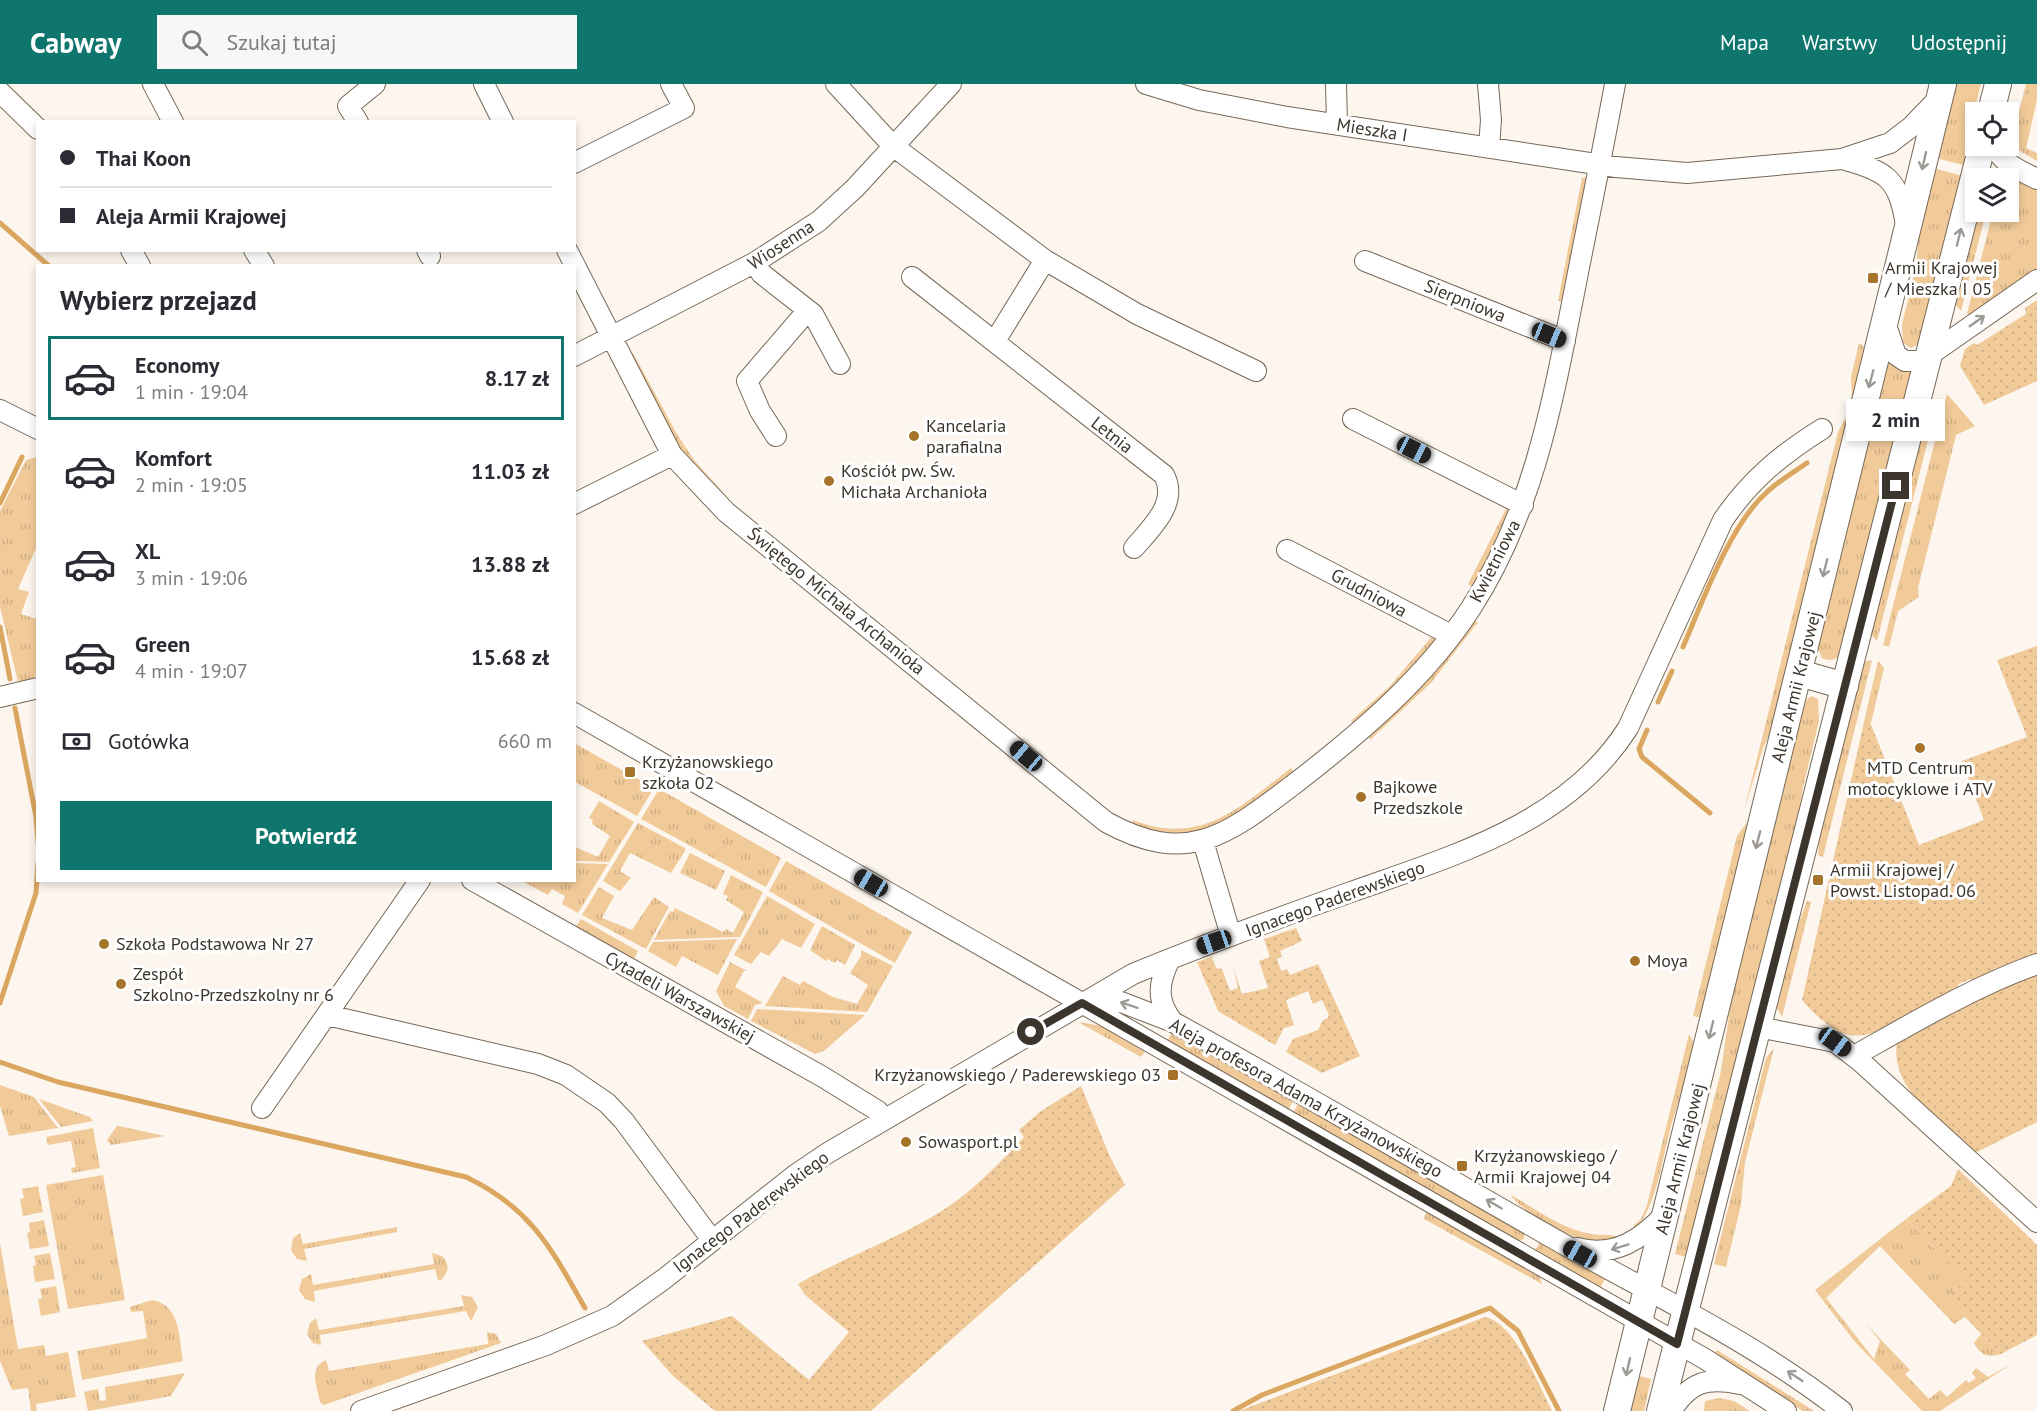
<!DOCTYPE html>
<html lang="pl">
<meta charset="utf-8">
<style>
:root{--surface:#fff;--page:#f7f7f7;--text:#2b2b33;--muted:#7c7c81;--line:#e1e1e2;--accent:#0f766e}
body{margin:0;font-family:"PT Sans",sans-serif;background:var(--page);color:var(--text);height:100vh;display:flex;flex-direction:column;font-size:22px;white-space:nowrap}
*{box-sizing:border-box;margin:0}
p{font-size:20px;color:var(--muted)}
.icon{flex:none;width:33px;height:33px;fill:none;stroke:currentColor;stroke-width:2;stroke-linecap:round;stroke-linejoin:round}
.map{position:relative;flex:1;overflow:hidden}
.details{position:absolute;left:36px;top:180px;width:540px;height:618px;display:flex;flex-direction:column;background:var(--surface);border-radius:0px;box-shadow:0 3px 9px #0003}
.details>*{flex:none}
.banner{position:absolute;left:36px;top:36px;width:540px;height:132px;border-radius:0px;box-shadow:0 3px 9px #0003;display:grid;align-content:center;height:132px;padding:0 24px;background:var(--surface)}
.fabs{position:absolute;left:1965px;top:18px;display:grid;gap:12px}
.fabs a{display:grid;place-items:center;width:54px;height:54px;border-radius:0px;background:var(--surface);box-shadow:0 3px 9px #0003;font-size:30px}
.end{position:absolute;width:27px;height:27px;margin:-14px;border:8px solid #3b352d;background:#fff;box-shadow:0 0 0 3px #fff}
.from{border-radius:50%}
.bubble{position:absolute;height:42px;border-radius:0px;background:var(--surface);box-shadow:0 3px 9px #0003;font-size:20px;font-weight:800;line-height:42px;text-align:center}
.car{position:absolute;width:18px;height:36px;margin:-18px -9px;border-radius:8px;box-shadow:0 0 4px 2px #0007;background:linear-gradient(#222 24%,#8ab4d8 0 40%,#222 0 76%,#8ab4d8 0 86%,#222 0)}
.banner b{display:flex;align-items:center;gap:21px;height:57px;font-size:22px}
.banner b+b{border-top:2px solid var(--line)}
.banner i{width:15px;height:15px;background:var(--text)}
ul{padding:0;list-style:none}
li{display:flex;align-items:center;gap:18px;height:84px;margin:0 12px 9px;padding:0 12px;border:3px solid transparent;border-radius:0px}
li div{flex:1}
li b{display:block;font-size:22px}
li em{font-style:normal;font-weight:800}
li.selected{border-color:var(--accent)}
li>.icon{width:54px;height:54px;stroke-width:1.5}
h2{padding:0 24px;font-size:27px;line-height:72px}
.pay{display:flex;align-items:center;gap:15px;height:66px;padding:0 24px;font-size:22px}
.pay p{margin-inline-start:auto}
.primary-button{display:flex;gap:12px;margin-top:auto;padding:12px 24px}
.primary-button a{flex:1;height:69px;border-radius:0px;background:var(--accent);color:#fff;font-size:24px;font-weight:800;line-height:69px;text-align:center}
header{display:flex;align-items:center;gap:36px;box-sizing:border-box;height:84px;padding:0 30px;background:var(--accent);color:#fff}
header strong{font-size:28px}
nav{display:flex;gap:33px;margin-inline-start:auto;font-size:21px}
.search{width:420px;height:54px;background:var(--page);display:flex;align-items:center;gap:15px;box-sizing:border-box;padding:0 21px;border-radius:0px;color:var(--muted);font-size:22px}
.map>svg:first-child{display:block}
.grass{fill:url(#grass-tufts)}
.garden{fill:url(#garden-dots)}
.pitch{fill:#f1ca99}
.lines{fill:none;stroke-linecap:round;stroke-linejoin:round}
.stream{stroke:#dba65f;stroke-width:5}
.minor-casing{stroke:#766857;stroke-width:22}
.major-casing{stroke:#766857;stroke-width:28}
.minor{stroke:#fff;stroke-width:20}
.major{stroke:#fff;stroke-width:26}
.oneway{stroke:#9d9a96}
.route{stroke:#3b352d;stroke-width:8}
.poi-dot{fill:#a57329;stroke:#fff;stroke-width:2}
.labels{text-anchor:middle;stroke-width:6;stroke-linejoin:round;paint-order:stroke}
.street-label{font-size:18px;fill:#3b352d;stroke:#fff}
.poi-label{font-size:18px;fill:#3b352d;stroke:#fff;text-anchor:start}
</style>
<header>
<strong>Cabway</strong>
<div class="search"><svg class="icon" aria-label="search" viewBox="0 0 24 24"><circle cx="10" cy="10" r="6"/><path d="M15 15l6 6"/></svg>Szukaj tutaj</div>
<nav><a>Mapa</a><a>Warstwy</a><a>Udostępnij</a></nav>
</header>
<div class="map">
<svg width="2037" height="1327" viewBox="0 0 2037 1327">
<defs>
<pattern id="grass-tufts" width="24" height="20" patternUnits="userSpaceOnUse" patternTransform="scale(1.5)"><rect width="24" height="20" fill="#f1ca99"/><path d="M3 7l-1-3M5 7V3M7 7l1-3M15 17l-1-3M17 17v-4M19 17l1-3" fill="none" stroke="#d0ae84"/></pattern>
<pattern id="garden-dots" width="8" height="8" patternUnits="userSpaceOnUse" patternTransform="scale(1.5)"><rect width="8" height="8" fill="#f1ca99"/><path d="M2 2h.1M6 6h.1" fill="none" stroke="#d0ae84" stroke-width="1.8" stroke-linecap="round"/></pattern>
</defs>
<rect width="100%" height="100%" fill="#fcf6ee"/>
<path class="grass" d="M1954,0h27l-11,43 -3,39 -31,-8z
M2026,0h11v16l-11,48 11,5v8l-20,-12 -6,-6z
M1933,84l33,9 -47,167 -8,4 -8,-5 -1,-19 14,-56 4,-45z
M1586,93l1,4 -22,121 -7,-1 24,-123z
M2013,94l24,11v85l-67,41 -3,-1 26,-102h15l1,-31z
M1976,128h10l-25,99 -7,-8z
M1859,259l7,5 -85,361 -18,39 -19,63 94,-379 10,-19 4,-15 -1,-21z
M633,269l44,81 17,26 35,39 -3,2 -30,-30 -24,-33 -43,-84z
M1886,275l29,11 -70,280c-7,8 -12,13 -23,8l-6,-13z
M1947,310l28,32 -19,9 -38,153 1,9 -21,14 -9,36 -6,-2z
M1939,313l-62,244 -7,-8 40,-167z
M37,373v89l-19,43 11,3 -8,22 16,5v52l-3,8 -16,3 -18,-75v-96l26,-51z
M1508,421l3,5 -37,78 -6,-4z
M1472,537l6,1 -47,61 -61,57 -1,-5z
M1434,550l4,4 -46,52 -38,35 -3,-4 39,-35z
M1872,576l-49,197 -5,-2 3,-36 42,-157z
M1878,577l6,7 -13,55 -7,-1z
M1812,612l6,3 1,22 -16,66 -12,76 -101,395 -15,-4 46,-183 12,-84 67,-271 7,-17z
M574,659l80,45 -17,28 -62,-34z
M1291,684l3,4c-54,44 -89,77 -162,52l1,-4c68,27 107,-13 158,-52z
M659,705l122,69 -15,29 -125,-68z
M599,717l35,21 -25,40 -34,-1v-14l23,10 12,-21 -18,-12 1,-4 -4,-2z
M1752,732l-50,202 -9,-2 44,-180z
M638,739l47,25v3l-14,22 -41,-20 -10,18 11,7 -11,13 -17,-10z
M690,769l35,18 -9,19 -36,-17z
M786,777l126,71 -17,31 -126,-72z
M575,779l33,1 -30,49 -16,-9 3,-8 -13,-7 -4,6 -26,-14 52,-1z
M731,791l32,17 -23,45 -86,3 16,-29 3,1 2,-4 48,24 3,-3 7,4 11,-21 -18,-12 2,-4 -5,-2z
M599,803l15,9 -12,22 30,12 22,-33 15,10 -23,42 -64,-34z
M767,812l48,28 -14,24 -19,-9 -13,17 -8,-4 -10,12 -17,-9z
M1807,817l4,1 -29,115 -7,-12 7,-38z
M581,835l57,32 -5,10 -58,-33z
M822,842l33,19 -10,20 -8,-5 -2,3 -7,-4 -2,2 -16,-11z
M737,855l-19,36 -36,-19 -6,11 -28,-16 5,-9z
M861,866l32,16 -26,46 -102,-6 18,-30 17,9 3,-4 30,16 24,7 11,-19 -18,-12 11,-17z
M730,878l17,9h-3l-9,16 28,16 -8,2 -7,14 -24,-13 -8,-15z
M757,925l108,6 -41,36 -9,3 -64,-33z
M1078,938l23,4 44,26 -4,5z
M1172,948l121,69 -5,9 -121,-69z
M1689,950l6,11c-8,30 -15,51 -24,81 -10,37 -13,77 -37,106v-7l7,-6 6,-14z
M1774,964l-29,114 -4,43 -15,62 -12,-3 52,-206z
M0,1001l34,12 24,31 -49,8 -9,-30z
M39,1015l51,18 3,4 -32,6z
M1298,1020l226,128v7l-6,2 -225,-128z
M117,1042h2l46,10 -54,9 -4,-5z
M93,1044l7,40 -28,5 -1,-5 5,-1 -5,-26 -23,4 -2,-8z
M103,1091l22,125 -57,9 -22,-124z
M38,1102l5,26 -20,4 -3,-17 4,-1 -2,-9z
M1511,1111c25,14 51,34 80,39 9,2 21,-1 28,4 -4,1 -10,4 -14,5 -24,2 -83,-29 -94,-48z
M1426,1128l113,63 3,9 -118,-65z
M1906,1135l60,62 -19,16 54,57c-13,4 -21,1 -27,-11l7,-9 -16,-17 -11,7 -74,-78 -54,52 48,61 6,-18 -15,-18 45,47 -5,4 24,25 11,-9 7,7 19,-17 3,3 7,-5 -4,-5 4,-5 12,9 23,-13 -71,47h-18l-67,-69 -40,-52z
M44,1136l5,26 -19,3 -3,-16 3,-1 -1,-9z
M397,1143v5l-93,17 3,12 -10,-2 -6,-9 2,-12 7,-5 3,11z
M1539,1157l66,38 -5,9 -67,-38 5,-3z
M0,1159l18,106 26,-4 2,11 22,-4 8,45 -40,7 1,7h-6l-3,-23 -16,2 -12,-29z
M50,1169l5,26 -20,3 -2,-16 3,-1 -2,-9z
M432,1169l10,3c8,8 7,16 -1,24h-3l-3,-11 -121,22 1,11 -10,-3 -6,-9 3,-11 9,-5 2,11 121,-21z
M56,1202l4,26 -19,4 -3,-17 4,-1 -2,-9z
M461,1211l11,2 6,10 -7,14 -5,-10 -146,24 1,10 -8,-2 -6,-9 3,-11 6,-5 3,12 145,-24z
M152,1216c29,5 27,38 31,61l-101,19 -5,-29 70,-13 -4,-27 -12,1 -1,-5z
M487,1248l9,2 5,9 -177,62 -4,-3c-3,-16 -12,-34 6,-42l3,11 159,-27z
M1717,1266l97,61h-11l-89,-56z
M185,1289l-14,23 -83,15 -4,-19 14,-3 2,12 6,-1 -1,-13z
M1635,1291l16,4 -7,32h-18z
M1719,1314l15,3 16,10h-46l1,-10z"/>
<path class="garden" d="M2037,216v81l-53,24 -24,-39 5,-17 9,-6 3,2 49,-31 -1,-6z
M2037,562v310l-43,13 -1,6 -20,9 -2,-5 -13,5 3,8c-25,12 -85,49 -111,43 -18,-3 -37,-22 -48,-35l62,-278h6l49,123 65,-25 -22,-59 65,-24 -30,-77z
M1296,844l6,13 -22,10 2,5 -5,3 4,12 6,-2 3,6 28,-11 42,92 -38,17 -36,-21 7,-13 25,-9 5,-10 5,-2 1,-3 -7,-15 -9,4 -5,-13 -22,9 8,25 -10,3 -9,17 -57,-34 -21,-49 15,-5 4,11 6,1 8,22 8,-3 -5,-21 9,27 26,-6 -9,-27 11,-4 -6,-18z
M2037,885v153l-62,31c-30,-27 -86,-64 -78,-109l119,-66z
M1081,1002l29,71 15,28 -254,226h-156l-42,-35 -31,-35 90,-25 77,64 40,-48 -44,-37 -7,-11c43,-25 89,-41 132,-66 37,-21 65,-50 94,-81l-5,-7 22,-19z
M1958,1085l79,76v90l-36,19 -54,-57 19,-16 -60,-62 45,-33z
M1485,1233c30,6 53,67 67,94h-313z"/>
<path class="pitch" d="M98,1137l2,13 -8,11 -13,2 -11,-7 -3,-13z"/>
<g class="lines">
<path class="stream" d="M0,139l49,43
M0,419l22,-46
M0,543l10,52
M1683,563c19,-44 47,-122 83,-154 12,-12 28,-21 41,-30
M1658,618l14,-31
M15,624l21,109 2,25
M1647,646l-8,19 3,8 68,56
M0,919l36,-110 2,-30
M0,978l58,20 408,95c65,31 85,71 119,131
M1233,1327l29,-16 228,-87 28,23 41,80"/>
<defs>
<path id="minor" d="M153,0l20,38
M484,0l19,38
M836,0l57,62 152,114 92,54 119,57
M1146,0l53,16 88,17 329,50 71,6 155,-14 48,-16 21,-16 29,-30
M1336,0l1,40
M1488,0l3,36 -2,27
M0,8l38,37
M358,38l-10,-16 27,-22
M1994,62c9,18 25,24 43,33
M1842,75c45,13 56,18 64,66
M574,79l110,-55 -13,-24
M131,166l9,16
M254,166l10,16
M427,166l3,6
M567,166l105,205 54,57 380,310c82,45 121,13 187,-37 66,-51 132,-106 178,-177 64,-99 83,-213 105,-325 13,-67 27,-133 39,-199
M1365,177l200,80
M754,179l8,11 51,40 27,50
M912,193l252,198c15,28 -13,53 -30,73
M1885,238l11,33 9,6h16l116,-81
M995,257l50,-81
M574,272l180,-93 65,-42 36,-33 96,-104
M0,326l38,19
M1353,335l170,86
M776,352l-16,-25 -13,-30 61,-71
M574,420l98,-49
M1287,466l164,85
M0,613l38,-9
M574,629l1131,646 81,52
M1203,757l28,95
M472,796l351,197 55,34 5,8
M1170,875c-12,24 -14,42 3,63
M1085,919l36,-1 52,20c132,72 261,149 392,223 94,53 192,99 277,166
M327,931l211,49 28,11 41,28 17,18 88,119
M1758,943l77,15 25,19 177,161
M1854,972c59,-33 119,-69 183,-92
M262,1024l158,-228
M1577,1164c38,10 65,-9 89,-35
M361,1327l185,-66 66,-29 52,-37 131,-104 31,-21 307,-180c72,-30 145,-56 218,-82 101,-36 216,-68 277,-164l95,-208c28,-41 58,-65 99,-91
M1671,1327c19,-29 35,-34 69,-27"/>
<path id="major" d="M1991,28l7,-28
M1799,589l46,13
M1617,1327l326,-1327
M1660,1327l322,-1265"/>
</defs>
<use href="#minor" class="minor-casing"/>
<use href="#major" class="major-casing"/>
<use href="#minor" class="minor"/>
<use href="#major" class="major"/>
</g>
<defs><path id="oneway-shaft" d="M-6 0H5M1.5-3L5.5 0L1.5 3" fill="none" stroke-width="1.6" stroke-linecap="round" stroke-linejoin="round" transform="scale(1.5)"/></defs>
<g class="oneway">
<use href="#oneway-shaft" transform="translate(1924 77) rotate(103)"/>
<use href="#oneway-shaft" transform="translate(1959 153) rotate(-76)"/>
<use href="#oneway-shaft" transform="translate(1977 237) rotate(-35)"/>
<use href="#oneway-shaft" transform="translate(1871 295) rotate(105)"/>
<use href="#oneway-shaft" transform="translate(1825 484) rotate(104)"/>
<use href="#oneway-shaft" transform="translate(1758 756) rotate(104)"/>
<use href="#oneway-shaft" transform="translate(1129 921) rotate(-162)"/>
<use href="#oneway-shaft" transform="translate(1711 946) rotate(104)"/>
<use href="#oneway-shaft" transform="translate(1494 1120) rotate(-150)"/>
<use href="#oneway-shaft" transform="translate(1620 1163) rotate(163)"/>
<use href="#oneway-shaft" transform="translate(1628 1283) rotate(103)"/>
<use href="#oneway-shaft" transform="translate(1795 1292) rotate(-147)"/>
</g>
<g class="lines">
<path class="route" d="M1031,948l51,-29 595,341 219,-858"/>
</g>
<g class="poi-dot">
<rect x="1867" y="188" width="12" height="12" rx="3"/>
<circle cx="914" cy="352" r="6"/>
<circle cx="829" cy="397" r="6"/>
<circle cx="1920" cy="664" r="6"/>
<rect x="624" y="682" width="12" height="12" rx="3"/>
<circle cx="1361" cy="713" r="6"/>
<rect x="1812" y="790" width="12" height="12" rx="3"/>
<circle cx="104" cy="860" r="6"/>
<circle cx="1635" cy="877" r="6"/>
<circle cx="121" cy="900" r="6"/>
<rect x="1167" y="985" width="12" height="12" rx="3"/>
<circle cx="906" cy="1058" r="6"/>
<rect x="1456" y="1076" width="12" height="12" rx="3"/>
</g>
<g class="labels">
<g class="street-label">
<text transform="translate(1372 46) rotate(9)" y="6">Mieszka I</text>
<text transform="translate(781 161) rotate(-33)" y="6">Wiosenna</text>
<text transform="translate(1465 217) rotate(22)" y="6">Sierpniowa</text>
<text transform="translate(1112 351) rotate(38)" y="6">Letnia</text>
<text transform="translate(1495 477) rotate(-63)" y="6">Kwietniowa</text>
<text transform="translate(1369 509) rotate(28)" y="6">Grudniowa</text>
<text transform="translate(836 517) rotate(39)" y="6">Świętego Michała Archanioła</text>
<text transform="translate(1796 603) rotate(-76)" y="6">Aleja Armii Krajowej</text>
<text transform="translate(1335 815) rotate(-20)" y="6">Ignacego Paderewskiego</text>
<text transform="translate(680 913) rotate(29)" y="6">Cytadeli Warszawskiej</text>
<text transform="translate(1306 1014) rotate(29)" y="6">Aleja profesora Adama Krzyżanowskiego</text>
<text transform="translate(1680 1075) rotate(-76)" y="6">Aleja Armii Krajowej</text>
<text transform="translate(751 1128) rotate(-37)" y="6">Ignacego Paderewskiego</text>
</g>
<g class="poi-label">
<text x="1885" y="190">Armii Krajowej<tspan x="1885" dy="21">/ Mieszka I 05</tspan></text>
<text x="926" y="348">Kancelaria<tspan x="926" dy="21">parafialna</tspan></text>
<text x="841" y="393">Kościół pw. Św.<tspan x="841" dy="21">Michała Archanioła</tspan></text>
<text x="642" y="684">Krzyżanowskiego<tspan x="642" dy="21">szkoła 02</tspan></text>
<text x="1920" y="690" text-anchor="middle">MTD Centrum<tspan x="1920" dy="21">motocyklowe i ATV</tspan></text>
<text x="1373" y="709">Bajkowe<tspan x="1373" dy="21">Przedszkole</tspan></text>
<text x="1830" y="792">Armii Krajowej /<tspan x="1830" dy="21">Powst. Listopad. 06</tspan></text>
<text x="116" y="866">Szkoła Podstawowa Nr 27</text>
<text x="1647" y="883">Moya</text>
<text x="133" y="896">Zespół<tspan x="133" dy="21">Szkolno-Przedszkolny nr 6</tspan></text>
<text x="1161" y="997" text-anchor="end">Krzyżanowskiego / Paderewskiego 03</text>
<text x="918" y="1064">Sowasport.pl</text>
<text x="1474" y="1078">Krzyżanowskiego /<tspan x="1474" dy="21">Armii Krajowej 04</tspan></text>
</g>
</g>
</svg>
<div class="fabs">
<a><svg class="icon" aria-label="locate" viewBox="0 0 24 24"><circle cx="12" cy="12" r="6"/><path d="M12 2v4M12 18v4M2 12h4M18 12h4"/></svg></a>
<a><svg class="icon" aria-label="layers" viewBox="0 0 24 24"><path d="M12 4l9 5-9 5-9-5zM3 14l9 5 9-5"/></svg></a>
</div>
<i class="end from" style="left:1031px;top:948px"></i>
<i class="end" style="left:1896px;top:402px"></i>
<div class="bubble" style="left:1846px;top:315px;width:99px">2 min</div>
<i class="car" style="left:1549px;top:251px;rotate:112deg"></i>
<i class="car" style="left:1414px;top:366px;rotate:117deg"></i>
<i class="car" style="left:1026px;top:672px;rotate:310deg"></i>
<i class="car" style="left:871px;top:799px;rotate:300deg"></i>
<i class="car" style="left:1214px;top:858px;rotate:251deg"></i>
<i class="car" style="left:1835px;top:958px;rotate:126deg"></i>
<i class="car" style="left:1580px;top:1170px;rotate:299deg"></i>
<div class="banner">
<b><i class="from"></i>Thai Koon</b>
<b><i></i>Aleja Armii Krajowej</b>
</div>
<section class="details">
<h2>Wybierz przejazd</h2>
<ul>
<li class="selected"><svg class="icon" aria-label="car" viewBox="0 0 24 24"><path d="M5 17H2v-5l4-1 3-4h7l3 4 3 1v5h-3M9 17h6M6 11h13"/><circle cx="7" cy="17" r="2"/><circle cx="17" cy="17" r="2"/></svg><div><b>Economy</b><p>1 min · 19:04</p></div><em>8.17 zł</em></li>
<li><svg class="icon" aria-label="car" viewBox="0 0 24 24"><path d="M5 17H2v-5l4-1 3-4h7l3 4 3 1v5h-3M9 17h6M6 11h13"/><circle cx="7" cy="17" r="2"/><circle cx="17" cy="17" r="2"/></svg><div><b>Komfort</b><p>2 min · 19:05</p></div><em>11.03 zł</em></li>
<li><svg class="icon" aria-label="car" viewBox="0 0 24 24"><path d="M5 17H2v-5l4-1 3-4h7l3 4 3 1v5h-3M9 17h6M6 11h13"/><circle cx="7" cy="17" r="2"/><circle cx="17" cy="17" r="2"/></svg><div><b>XL</b><p>3 min · 19:06</p></div><em>13.88 zł</em></li>
<li><svg class="icon" aria-label="car" viewBox="0 0 24 24"><path d="M5 17H2v-5l4-1 3-4h7l3 4 3 1v5h-3M9 17h6M6 11h13"/><circle cx="7" cy="17" r="2"/><circle cx="17" cy="17" r="2"/></svg><div><b>Green</b><p>4 min · 19:07</p></div><em>15.68 zł</em></li>
</ul>
<div class="pay"><svg class="icon" aria-label="cash" viewBox="0 0 24 24"><path d="M3 7h18v10H3z"/><circle cx="12" cy="12" r="2"/></svg>Gotówka<p>660 m</p></div>
<div class="primary-button"><a>Potwierdź</a></div>
</section>
</div>
